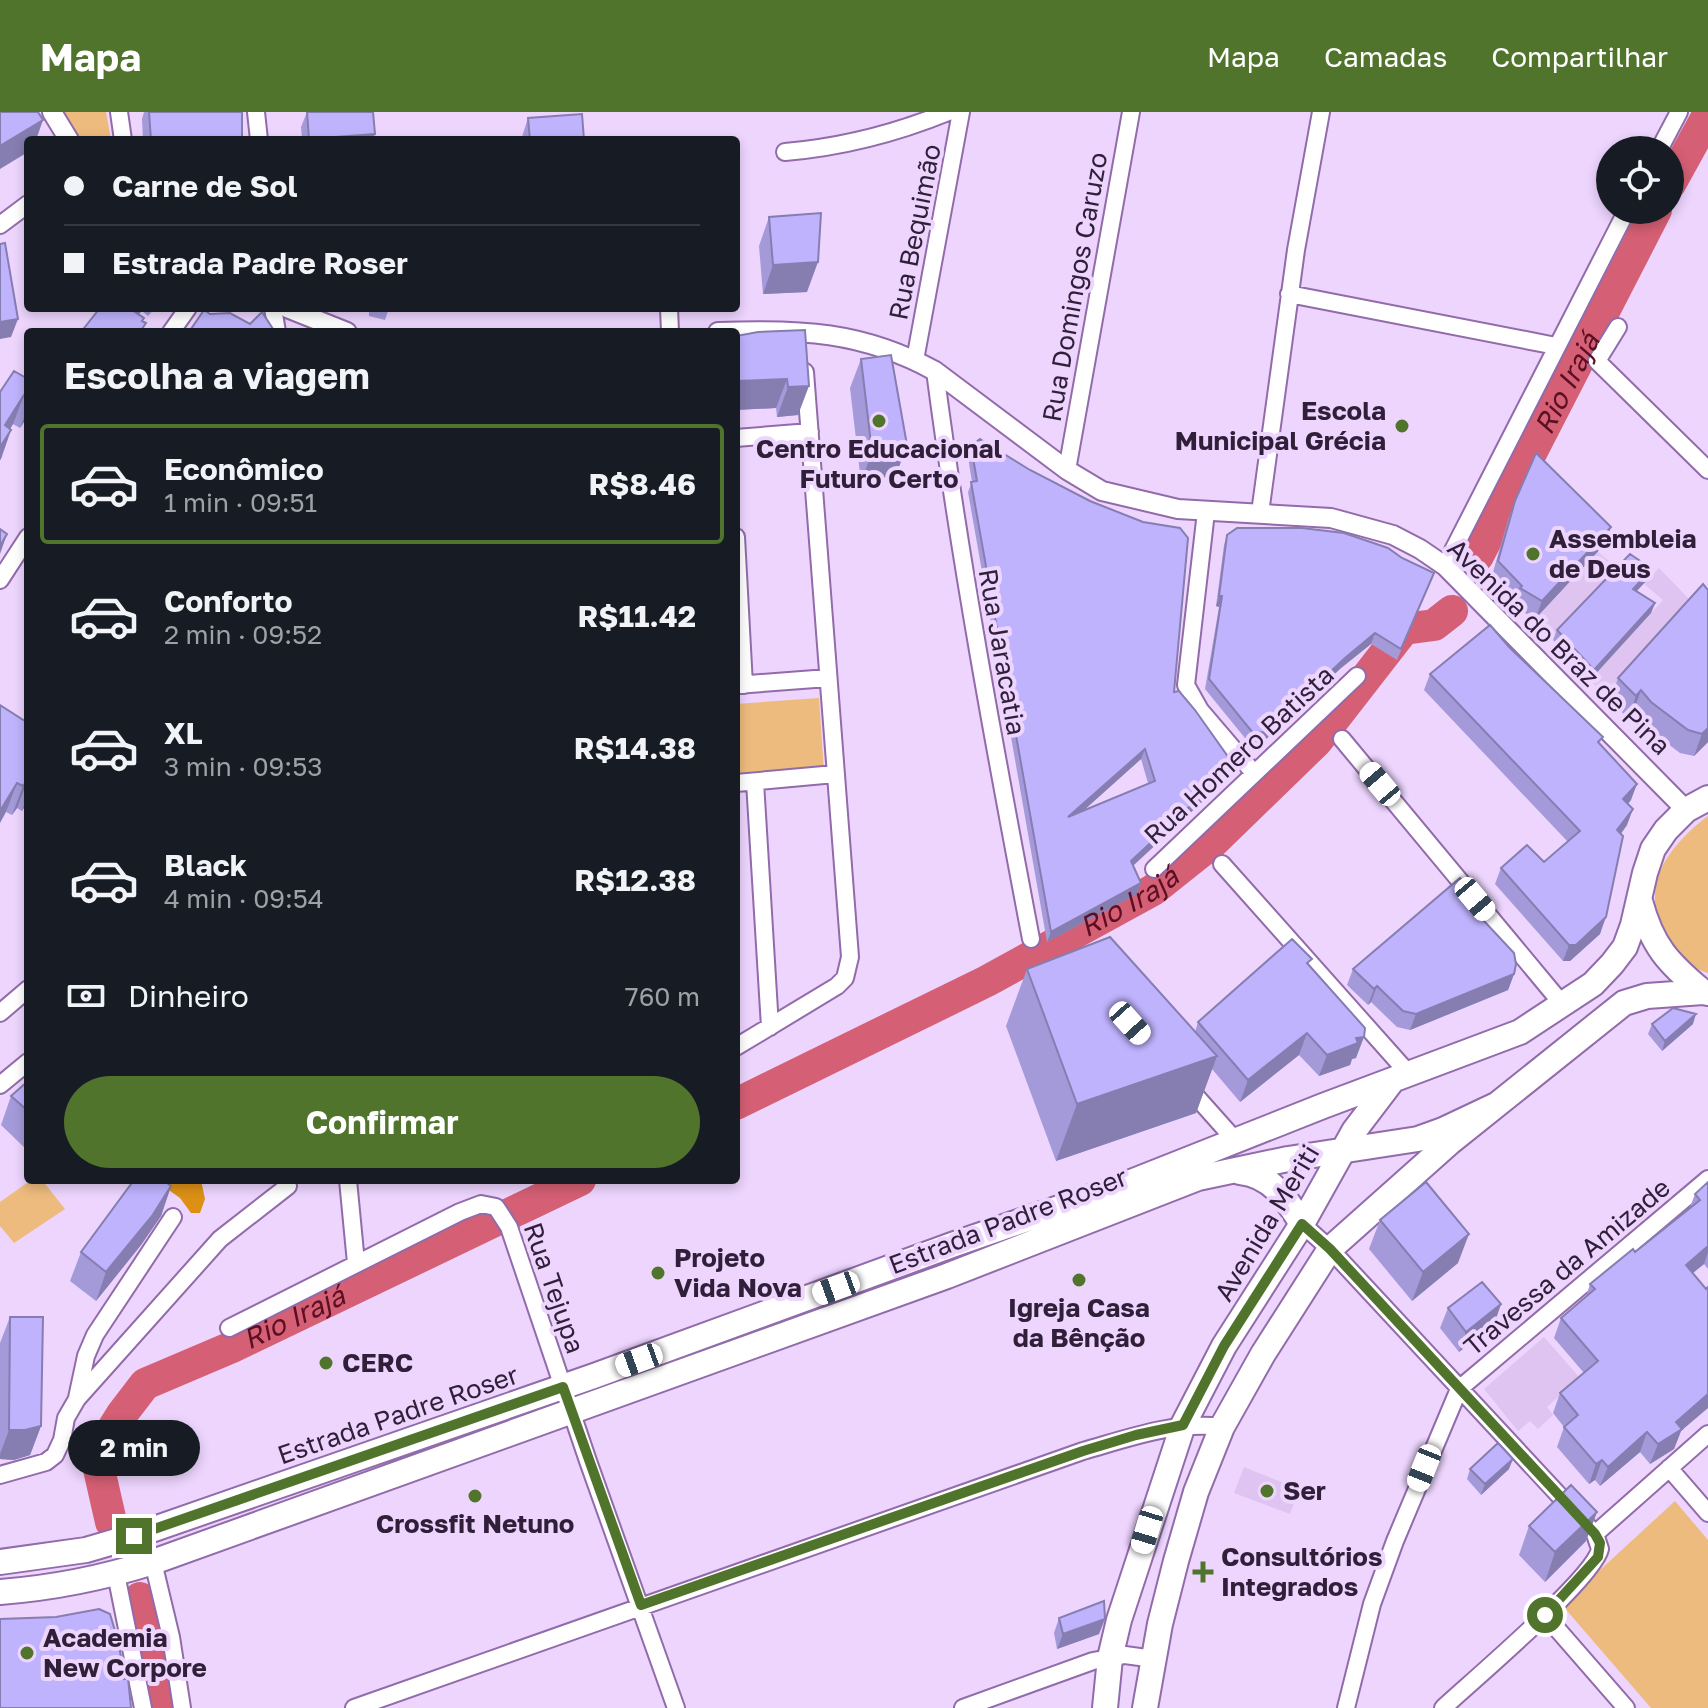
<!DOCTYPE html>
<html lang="pt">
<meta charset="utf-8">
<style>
:root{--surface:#171b24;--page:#242831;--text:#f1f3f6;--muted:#9ea1a6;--line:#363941;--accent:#51742c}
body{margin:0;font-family:"Golos Text",sans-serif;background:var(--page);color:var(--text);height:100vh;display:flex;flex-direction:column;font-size:30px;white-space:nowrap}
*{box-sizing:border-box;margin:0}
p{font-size:26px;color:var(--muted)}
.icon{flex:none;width:44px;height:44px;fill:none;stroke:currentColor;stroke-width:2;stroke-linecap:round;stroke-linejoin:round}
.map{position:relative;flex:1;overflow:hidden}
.side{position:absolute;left:24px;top:216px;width:716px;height:856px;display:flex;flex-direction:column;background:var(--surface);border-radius:8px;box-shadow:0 4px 12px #0003}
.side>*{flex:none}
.banner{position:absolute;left:24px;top:24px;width:716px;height:176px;border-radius:8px;box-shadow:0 4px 12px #0003;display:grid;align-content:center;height:176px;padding:0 40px;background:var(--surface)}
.fabs{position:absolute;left:1596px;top:24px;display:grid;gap:16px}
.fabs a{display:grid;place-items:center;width:88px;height:88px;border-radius:50%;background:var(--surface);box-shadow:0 4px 12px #0003;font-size:40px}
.end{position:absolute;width:36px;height:36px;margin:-18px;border:10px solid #51742c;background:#fff;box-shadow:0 0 0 4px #fff}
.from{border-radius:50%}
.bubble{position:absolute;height:56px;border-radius:28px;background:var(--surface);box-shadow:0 4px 12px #0003;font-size:26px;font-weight:700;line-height:56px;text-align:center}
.car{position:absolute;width:24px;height:48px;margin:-24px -12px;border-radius:10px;box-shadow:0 0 6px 2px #0007;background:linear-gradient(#fff 24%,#345 0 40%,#fff 0 76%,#345 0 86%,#fff 0)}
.banner b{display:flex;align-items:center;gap:28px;height:76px;font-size:30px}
.banner b+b{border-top:2px solid var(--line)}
.banner i{width:20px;height:20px;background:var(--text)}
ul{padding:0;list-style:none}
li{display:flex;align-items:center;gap:24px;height:120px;margin:0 16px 12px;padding:0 24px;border:4px solid transparent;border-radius:8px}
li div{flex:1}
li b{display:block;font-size:30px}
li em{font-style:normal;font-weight:700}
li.active{border-color:var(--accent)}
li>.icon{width:72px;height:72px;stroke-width:1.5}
h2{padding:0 40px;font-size:36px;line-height:96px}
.pay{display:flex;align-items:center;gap:20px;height:88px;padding:0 40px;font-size:30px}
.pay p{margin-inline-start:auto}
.button{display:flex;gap:16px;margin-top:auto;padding:16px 40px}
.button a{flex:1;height:92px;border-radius:48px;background:var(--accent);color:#fff;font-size:32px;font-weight:700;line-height:92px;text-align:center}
header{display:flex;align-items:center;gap:48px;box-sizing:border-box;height:112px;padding:0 40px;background:var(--accent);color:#fff}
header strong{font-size:38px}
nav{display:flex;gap:44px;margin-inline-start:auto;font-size:28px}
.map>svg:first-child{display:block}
.built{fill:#dfc4f1}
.green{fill:#edbb7d}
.forest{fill:#dc9115}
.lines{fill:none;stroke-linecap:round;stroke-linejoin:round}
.river{stroke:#d55f74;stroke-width:32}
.minor-casing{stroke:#916baa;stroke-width:20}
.tertiary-casing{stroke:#916baa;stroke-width:22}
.primary-casing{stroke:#916baa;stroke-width:28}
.minor{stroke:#fff;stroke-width:16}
.tertiary{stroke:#fff;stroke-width:18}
.primary{stroke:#fff;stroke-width:24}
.wall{fill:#a49ada;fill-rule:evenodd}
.shaded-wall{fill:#867db1}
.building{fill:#bfb3fd;stroke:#867db1;stroke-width:2;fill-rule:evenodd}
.route{stroke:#51742c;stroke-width:10}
.poi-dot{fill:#51742c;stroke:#edd5fe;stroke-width:3}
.labels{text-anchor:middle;stroke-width:8;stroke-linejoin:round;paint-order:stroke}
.street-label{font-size:26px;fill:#2f1f39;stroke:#edd5fe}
.poi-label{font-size:26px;font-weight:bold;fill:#2f1f39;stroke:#edd5fe;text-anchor:start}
.water-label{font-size:28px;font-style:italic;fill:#5b0f23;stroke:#edd5fe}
</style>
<header>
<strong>Mapa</strong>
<nav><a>Mapa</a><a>Camadas</a><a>Compartilhar</a></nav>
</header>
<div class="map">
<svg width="1708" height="1596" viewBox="0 0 1708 1596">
<rect width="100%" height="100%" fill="#edd5fe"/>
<path class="built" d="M1598,440l21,17 -66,71 -18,-21z
M1659,456l31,32 -80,101 -20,-21 73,-80 -19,-16z
M1544,1225l36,41 -33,29 6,8 -15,14 -8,-8 -12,10 -34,-42z
M1244,1355l55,22 -9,25 -56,-21z"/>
<path class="green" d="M58,0h48l5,28h-35z
M819,586l5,74 -88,5v-73z
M1708,704v157c-41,-12 -64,-62 -48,-101 8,-21 30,-43 48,-56z
M31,1068h11l23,29 -51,34 -14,-17v-24z
M1675,1389l33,39v168h-57l-89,-103z"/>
<path class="forest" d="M167,1068h34l4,19 -5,14h-9l-11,-15 -14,-10z"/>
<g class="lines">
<g class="river">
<path d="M1670,72l38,-69"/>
<path id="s1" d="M1478,444l178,-346"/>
<path id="s2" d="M736,992l251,-123 166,-91 59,-47 105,-102 87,-112 30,-4 18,-14"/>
<path id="s3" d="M111,1410l-15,-66 26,-42 23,-30 87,-37 348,-167"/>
<path d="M140,1486l21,110"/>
</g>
<defs>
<path id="minor" d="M119,0l4,28
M256,0l3,28
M1659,38l20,-38
M785,40c58,-5 109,-18 163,-40
M0,113l28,-21
M1289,182l267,52
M273,196l4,24
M669,196l1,24
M1618,215l-21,34 111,109
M171,220l17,-24
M915,248l46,-248
M935,259c25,191 60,379 96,568
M736,326l74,-6
M1067,358l64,-358
M1206,400l-20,173 14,25 53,62
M1260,401l36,-263 25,-138
M736,425l8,148
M1445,454l182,-356
M0,468l28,-43
M736,573l92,-7
M1342,627l221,266
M755,670l15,245
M736,671l99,-9
M1222,752l187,210
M1154,757l203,-193
M0,901l28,-24
M736,935l101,-61 8,-8 5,-21 -45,-585
M0,973l28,-23
M1186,973l49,55
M348,1068l8,83
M1302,1112l28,25 265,285
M229,1216l231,-116 21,-8 15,3 13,20 79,234 88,247
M77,1286l9,-42 9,-21 78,-118
M1669,1356l39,45
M0,1363l46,-13 9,-7 7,-15 4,-22 11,-19 143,-160 68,-53
M153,1450l18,75 11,71
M116,1462l27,134
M1545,1503l81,93
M354,1596l729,-257c46,-13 91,-30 139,-24
M963,1596l130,-47 32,-6 29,4
M1346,1596l26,-104 23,-63 64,-152 249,-210
M1443,1596c28,-26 151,-130 157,-159l-5,-15 113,-100"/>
<path id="tertiary" d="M52,0l17,28
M287,196l60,24
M718,220c82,-3 144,-1 217,39l132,99 35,21 76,18 153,9 62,17 27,14 25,17 241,244"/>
<path id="primary" d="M1640,789c12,45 28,62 63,91l5,1
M1240,1060c31,3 47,27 62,52
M0,1450l86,-12 48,-14 460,-160 358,-131 159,-55 212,-84 197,-74 73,-48 19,-20 13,-17 8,-22 12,-52 8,-24 13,-19 20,-20 22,-12
M0,1480c52,-4 103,-14 153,-30l794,-286 251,-98 90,-19 130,-20 25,-9 53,-25
M1105,1596l5,-50 9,-38 64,-195 41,-79 78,-122 52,-93 38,-50
M1145,1596l15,-84 16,-63 20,-69 26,-65 41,-73 67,-105 119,-106 175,-140 23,-7 56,-4"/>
</defs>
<use href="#minor" class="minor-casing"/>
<use href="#tertiary" class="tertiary-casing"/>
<use href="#primary" class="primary-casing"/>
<use href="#minor" class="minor"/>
<use href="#tertiary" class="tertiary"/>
<use href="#primary" class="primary"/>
</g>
<path class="wall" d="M144,0h98v28h-99l-1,-21z
M307,0l65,28h-70l-1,-13z
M528,6l56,22h-63z
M769,105l38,75 -44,2 -4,-48z
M100,196h55l-7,8 -6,-5 -3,3 5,4 -1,3z
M359,196h30l-4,12 -16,-4v-5z
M805,218l-7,85 -21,2 -1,-9 -40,2z
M861,247l46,86 -11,30 -35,7 -11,-94z
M28,267v37l-8,12 -7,-4 -3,5 1,1 -11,30v-68z
M971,334l203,246 54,86 -95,88 8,17 -4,11 -90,48 -79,-450 4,-10 -4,-25zM1141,647l7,24 -65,28z
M1515,389l96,26 -7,18 -69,74 -21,-13 1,-3 -24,-24 17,-59z
M1227,423l175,23 32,15 -37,87 -26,-16 -30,24 -78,74 -14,1 -44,-54 14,-82 -3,-1 8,-61z
M1652,457l-4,10 -11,12 18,12 -4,10 -61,67 -37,-40 4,-10z
M1708,478v152l-14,14 -14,-3 -37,-28 -10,-12 -5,5 -18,-17 8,-23z
M1510,536l90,97 31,55 -3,4 -1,21 -6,9 -21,100 -30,27h-7l-68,-77 6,-16 43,-6 24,-20 -144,-152 6,-16z
M28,611v78l-6,10 -5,-3 -5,7 -6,-3z
M1473,798l41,64 -6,16 -98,40 -13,-3 -26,-25 -3,3 -21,-20 6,-16z
M1310,853l46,93 -4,1 -2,6 -31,11 -20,-21 -59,47 -28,-33 -16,44 -140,48 -50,-135 21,-57 168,63 3,-10z
M1652,912h41l-31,27 -14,-17z
M28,969v70l-27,-26 10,-29z
M1708,1070v87l-4,-5 -11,9 -12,158 -7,18 -24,15 -10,-12 -40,34 -5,-6 -6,4 -32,-37 7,-20 -11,-14 7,-20 24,-20 -30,-35 7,-20 25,-21 4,-13 45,-32 55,-45 5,-13z
M171,1074l-10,30 -20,29 -45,56 -26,-20 11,-29z
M1380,1108l78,43 -46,38 -43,-52z
M1501,1192l-7,20 -35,28 -19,-24 8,-20z
M10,1205l31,109 -11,29 -16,5 -14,-1v-116z
M1470,1357h39l-28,26 -14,-16z
M1597,1400l-11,29 -41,41 -26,-27 10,-29z
M1059,1506l40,16 -42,15 -3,-16z"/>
<path class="shaded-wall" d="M43,8l-7,20h-8v12l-28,17v-23z
M375,22l-3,6h-63v-1z
M818,150l-11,30 -44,2 10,-29z
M138,196h5l-1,3 -7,6z
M471,196h34l-1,4h-35z
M594,196h52l-1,2h-52z
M18,207l-7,18 -11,2v-17z
M787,267l-11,29 -40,2v-29z
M809,274l-11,29 -21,2 11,-30z
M24,283l-11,29 -13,21 5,-20z
M28,296v8l-8,12z
M11,318l-10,29 -1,1v-13z
M907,333l-11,30 -35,7 11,-30z
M1611,415l-7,18 -69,74 7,-18z
M7,422l-7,20v-8z
M1652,457l-4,10 -19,20 4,-10z
M1219,484h3l-3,11 -3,-1z
M1655,491l-4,10 -61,67 4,-10z
M1375,521l-4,11 -30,24 -78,74 -14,1 4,-10z
M1641,578l-8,23 -5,5 8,-22z
M1708,616v14l-14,14 8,-22z
M1145,637l-4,10 -77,69 4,-11z
M1232,655l-4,11 -101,93 4,-10z
M28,667l-11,29 -5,7 11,-29z
M17,671l-11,29 -6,11v-12z
M1637,672l-6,16 -14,15 6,-16z
M28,682v7l-6,10z
M1633,697l-6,16 -16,21 6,-16z
M1141,771l-4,11 -90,48 4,-10z
M1478,785l-6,16 -3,-8z
M1606,805l-6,17 -30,27h-7l6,-16z
M1514,862l-6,16 -98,40 6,-16z
M1377,874l-6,16 -3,3 6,-16z
M1696,902l-3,10 -31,27 3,-10z
M1307,921l-8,22 -59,47 8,-22z
M1364,925l-8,21 -4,1 -2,6 -31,11 8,-21 29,-17z
M1217,944l-21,57 -140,48 21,-57z
M171,1074l-10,30 -20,29 -45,56 10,-29z
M1469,1122l-11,29 -46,38 11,-29z
M1708,1134v6l-4,12 -25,20 7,-19z
M1501,1192l-7,20 -35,28 7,-20z
M1708,1282v14l-27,23 -7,18 -24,15 8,-20 18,-22z
M41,1314l-11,29 -16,5 -14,-1v-5l9,-24z
M1647,1320l-7,20 -40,34 8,-19z
M1513,1347l-4,10 -28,26 4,-11z
M1602,1348l-7,20 -6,4 7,-20z
M1597,1400l-11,29 -41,41 10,-30z
M1105,1507l-6,15 -42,15 6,-15z"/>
<path class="building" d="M0,0h38l5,8 -43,26z
M149,0h93v28h-91z
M307,0h66l2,22 -66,5z
M582,2l2,26h-54l-2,-22z
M821,101l-3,49 -45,3 -4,-48z
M5,131l13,76 -18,3v-78z
M736,149l3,24h-3z
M100,196h29l15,10 -2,3 4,2 -6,9h-59z
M204,198l6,4 20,-1 20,11 12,-12 13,20h-86z
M805,218l4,56 -21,1 -1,-8 -51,2v-45l22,-4z
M891,243l16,90 -35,7 -11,-93z
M14,259l14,8v18l-4,-2 -19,30 6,5 -11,17v-55z
M980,327l50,31 60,31 53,21 37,6 8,10 -14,154 5,-1 16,19 36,51 1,6 -101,94 10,22 -90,49 -80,-450 6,-1 -6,-35zM1145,637l10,32 -87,36z
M1536,341l75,74 -69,74 -22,-13 2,-2 -24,-25 17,-60z
M1237,416h65l42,5 44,15 14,10 32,15 -33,76 -26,-16 -30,25 -79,74 -13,1 -44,-54 13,-83h-3l8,-61z
M0,417l7,5 -7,12z
M1630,442l22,15 -19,20 22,14 -61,67 -37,-40z
M1703,472l5,6v138l-6,6 -14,-4 -37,-28 -10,-12 -5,6 -18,-18z
M1490,513l20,23 93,89 -5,5 39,42 -14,15 10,10 -16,21 6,6 -17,81 -30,28h-7l-68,-77 26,-23 17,17 36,-31 -150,-157z
M0,593l28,18v56l-5,7 -6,-3 -17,28z
M1460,766l18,19 -9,8 45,48 2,11 -2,10 -98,40 -13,-3 -26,-25 -3,3 -21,-20z
M1110,825l107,119 -140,48 -50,-135z
M1292,827l20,20 -5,4 58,65 -1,9 -8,1 2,5 -31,12 -20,-22 -59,47 -50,-58z
M1673,896l23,6 -31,27 -13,-17z
M28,969v30l-17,-15z
M134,1068h29l8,6 -19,30 -46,56 -25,-20z
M1426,1070l43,52 -46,38 -43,-52z
M1708,1070v64l-22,19 20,24 2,-2v107l-32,28 6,7 -24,15 -11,-12 -39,35 -6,-7 -6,4 -32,-37 14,-12 -18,-22 38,-32 -37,-43 34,-29 -5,-5 43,-35 2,3 65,-52 -5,-6z
M1482,1170l19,22 -35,28 -18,-24z
M10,1205h33l-2,109 -16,4h-16z
M1498,1331l15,16 -28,25 -15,-15z
M1571,1373l26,27 -42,40 -26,-26z
M1104,1489l1,18 -42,15 -4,-16z
M99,1497l11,5 9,30 5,35 4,-1 3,30h-131v-89l56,-2z"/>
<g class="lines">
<path class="route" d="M134,1424l429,-149 78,218 442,-154 53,-16 47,-10 41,-79 78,-122 28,25 265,285 5,9 -2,14 -53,58"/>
</g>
<g class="poi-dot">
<circle cx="879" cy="309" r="8"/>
<circle cx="1402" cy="314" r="8"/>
<circle cx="1533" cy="442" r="8"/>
<circle cx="658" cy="1161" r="8"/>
<circle cx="1079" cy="1168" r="8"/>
<circle cx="326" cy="1251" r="8"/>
<circle cx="1267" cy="1379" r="8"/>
<circle cx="475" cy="1384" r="8"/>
<path d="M1199 1448h8v8h8v8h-8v8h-8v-8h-8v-8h8z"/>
<circle cx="27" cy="1541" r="8"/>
</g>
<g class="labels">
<g class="street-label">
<text transform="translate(915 120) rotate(-79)" y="9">Rua Bequimão</text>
<text transform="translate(1075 175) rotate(-80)" y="9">Rua Domingos Caruzo</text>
<text transform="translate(1559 535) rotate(44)" y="9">Avenida do Braz de Pina</text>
<text transform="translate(1002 540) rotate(80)" y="9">Rua Jaracatia</text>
<text transform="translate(1239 643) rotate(-43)" y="9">Rua Homero Batista</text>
<text transform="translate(1008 1109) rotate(-21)" y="9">Estrada Padre Roser</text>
<text transform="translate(1267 1111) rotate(-59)" y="9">Avenida Meriti</text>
<text transform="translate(1567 1155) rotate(-40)" y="9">Travessa da Amizade</text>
<text transform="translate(554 1176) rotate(71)" y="9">Rua Tejupa</text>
<text transform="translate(398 1303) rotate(-19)" y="9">Estrada Padre Roser</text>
</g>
<g class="poi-label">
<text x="1386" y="308" text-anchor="end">Escola<tspan x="1386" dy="30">Municipal Grécia</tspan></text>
<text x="879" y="346" text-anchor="middle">Centro Educacional<tspan x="879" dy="30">Futuro Certo</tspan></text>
<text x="1549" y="436">Assembleia<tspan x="1549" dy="30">de Deus</tspan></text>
<text x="674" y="1155">Projeto<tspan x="674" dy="30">Vida Nova</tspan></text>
<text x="1079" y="1205" text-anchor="middle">Igreja Casa<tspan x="1079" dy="30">da Bênção</tspan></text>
<text x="342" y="1260">CERC</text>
<text x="1283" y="1388">Ser</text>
<text x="475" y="1421" text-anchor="middle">Crossfit Netuno</text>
<text x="1221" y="1454">Consultórios<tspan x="1221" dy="30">Integrados</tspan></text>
<text x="43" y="1535">Academia<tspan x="43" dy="30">New Corpore</tspan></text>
</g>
<g class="water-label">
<text dy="10" stroke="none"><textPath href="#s1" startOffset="194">Rio Irajá</textPath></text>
<text dy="10" stroke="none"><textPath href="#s2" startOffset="442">Rio Irajá</textPath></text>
<text dy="10" stroke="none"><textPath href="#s3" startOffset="318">Rio Irajá</textPath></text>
</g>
</g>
</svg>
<div class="fabs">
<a><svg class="icon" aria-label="locate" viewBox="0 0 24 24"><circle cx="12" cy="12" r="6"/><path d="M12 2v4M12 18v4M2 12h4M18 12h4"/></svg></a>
</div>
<i class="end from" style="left:1545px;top:1503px"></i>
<i class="end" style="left:134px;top:1424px"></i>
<div class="bubble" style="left:68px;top:1308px;width:132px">2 min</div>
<i class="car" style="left:1380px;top:672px;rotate:320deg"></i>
<i class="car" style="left:1475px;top:787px;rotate:140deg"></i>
<i class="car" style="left:1130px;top:911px;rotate:138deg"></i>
<i class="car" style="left:836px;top:1176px;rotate:250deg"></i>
<i class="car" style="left:639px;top:1248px;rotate:250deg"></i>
<i class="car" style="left:1424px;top:1356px;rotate:202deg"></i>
<i class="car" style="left:1147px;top:1418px;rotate:197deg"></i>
<div class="banner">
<b><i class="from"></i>Carne de Sol</b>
<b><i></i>Estrada Padre Roser</b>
</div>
<section class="side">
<h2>Escolha a viagem</h2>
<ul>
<li class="active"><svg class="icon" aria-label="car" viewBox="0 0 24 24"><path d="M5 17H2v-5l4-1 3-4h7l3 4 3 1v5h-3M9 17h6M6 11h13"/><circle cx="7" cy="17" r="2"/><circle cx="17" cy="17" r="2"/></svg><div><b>Econômico</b><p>1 min · 09:51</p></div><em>R$8.46</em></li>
<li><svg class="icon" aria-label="car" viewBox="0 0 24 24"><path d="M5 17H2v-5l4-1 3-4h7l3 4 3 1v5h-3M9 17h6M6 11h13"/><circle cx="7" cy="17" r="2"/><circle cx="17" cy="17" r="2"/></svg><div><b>Conforto</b><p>2 min · 09:52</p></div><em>R$11.42</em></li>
<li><svg class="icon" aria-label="car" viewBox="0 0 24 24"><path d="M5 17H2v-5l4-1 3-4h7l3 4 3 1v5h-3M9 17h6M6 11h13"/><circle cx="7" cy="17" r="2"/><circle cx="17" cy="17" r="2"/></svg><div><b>XL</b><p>3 min · 09:53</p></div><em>R$14.38</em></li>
<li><svg class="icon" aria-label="car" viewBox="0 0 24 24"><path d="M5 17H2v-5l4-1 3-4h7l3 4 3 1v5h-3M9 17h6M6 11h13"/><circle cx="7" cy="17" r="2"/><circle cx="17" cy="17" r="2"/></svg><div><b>Black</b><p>4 min · 09:54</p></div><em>R$12.38</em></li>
</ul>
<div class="pay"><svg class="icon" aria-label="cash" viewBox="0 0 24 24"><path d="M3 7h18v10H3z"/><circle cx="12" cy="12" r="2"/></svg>Dinheiro<p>760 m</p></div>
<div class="button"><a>Confirmar</a></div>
</section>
</div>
